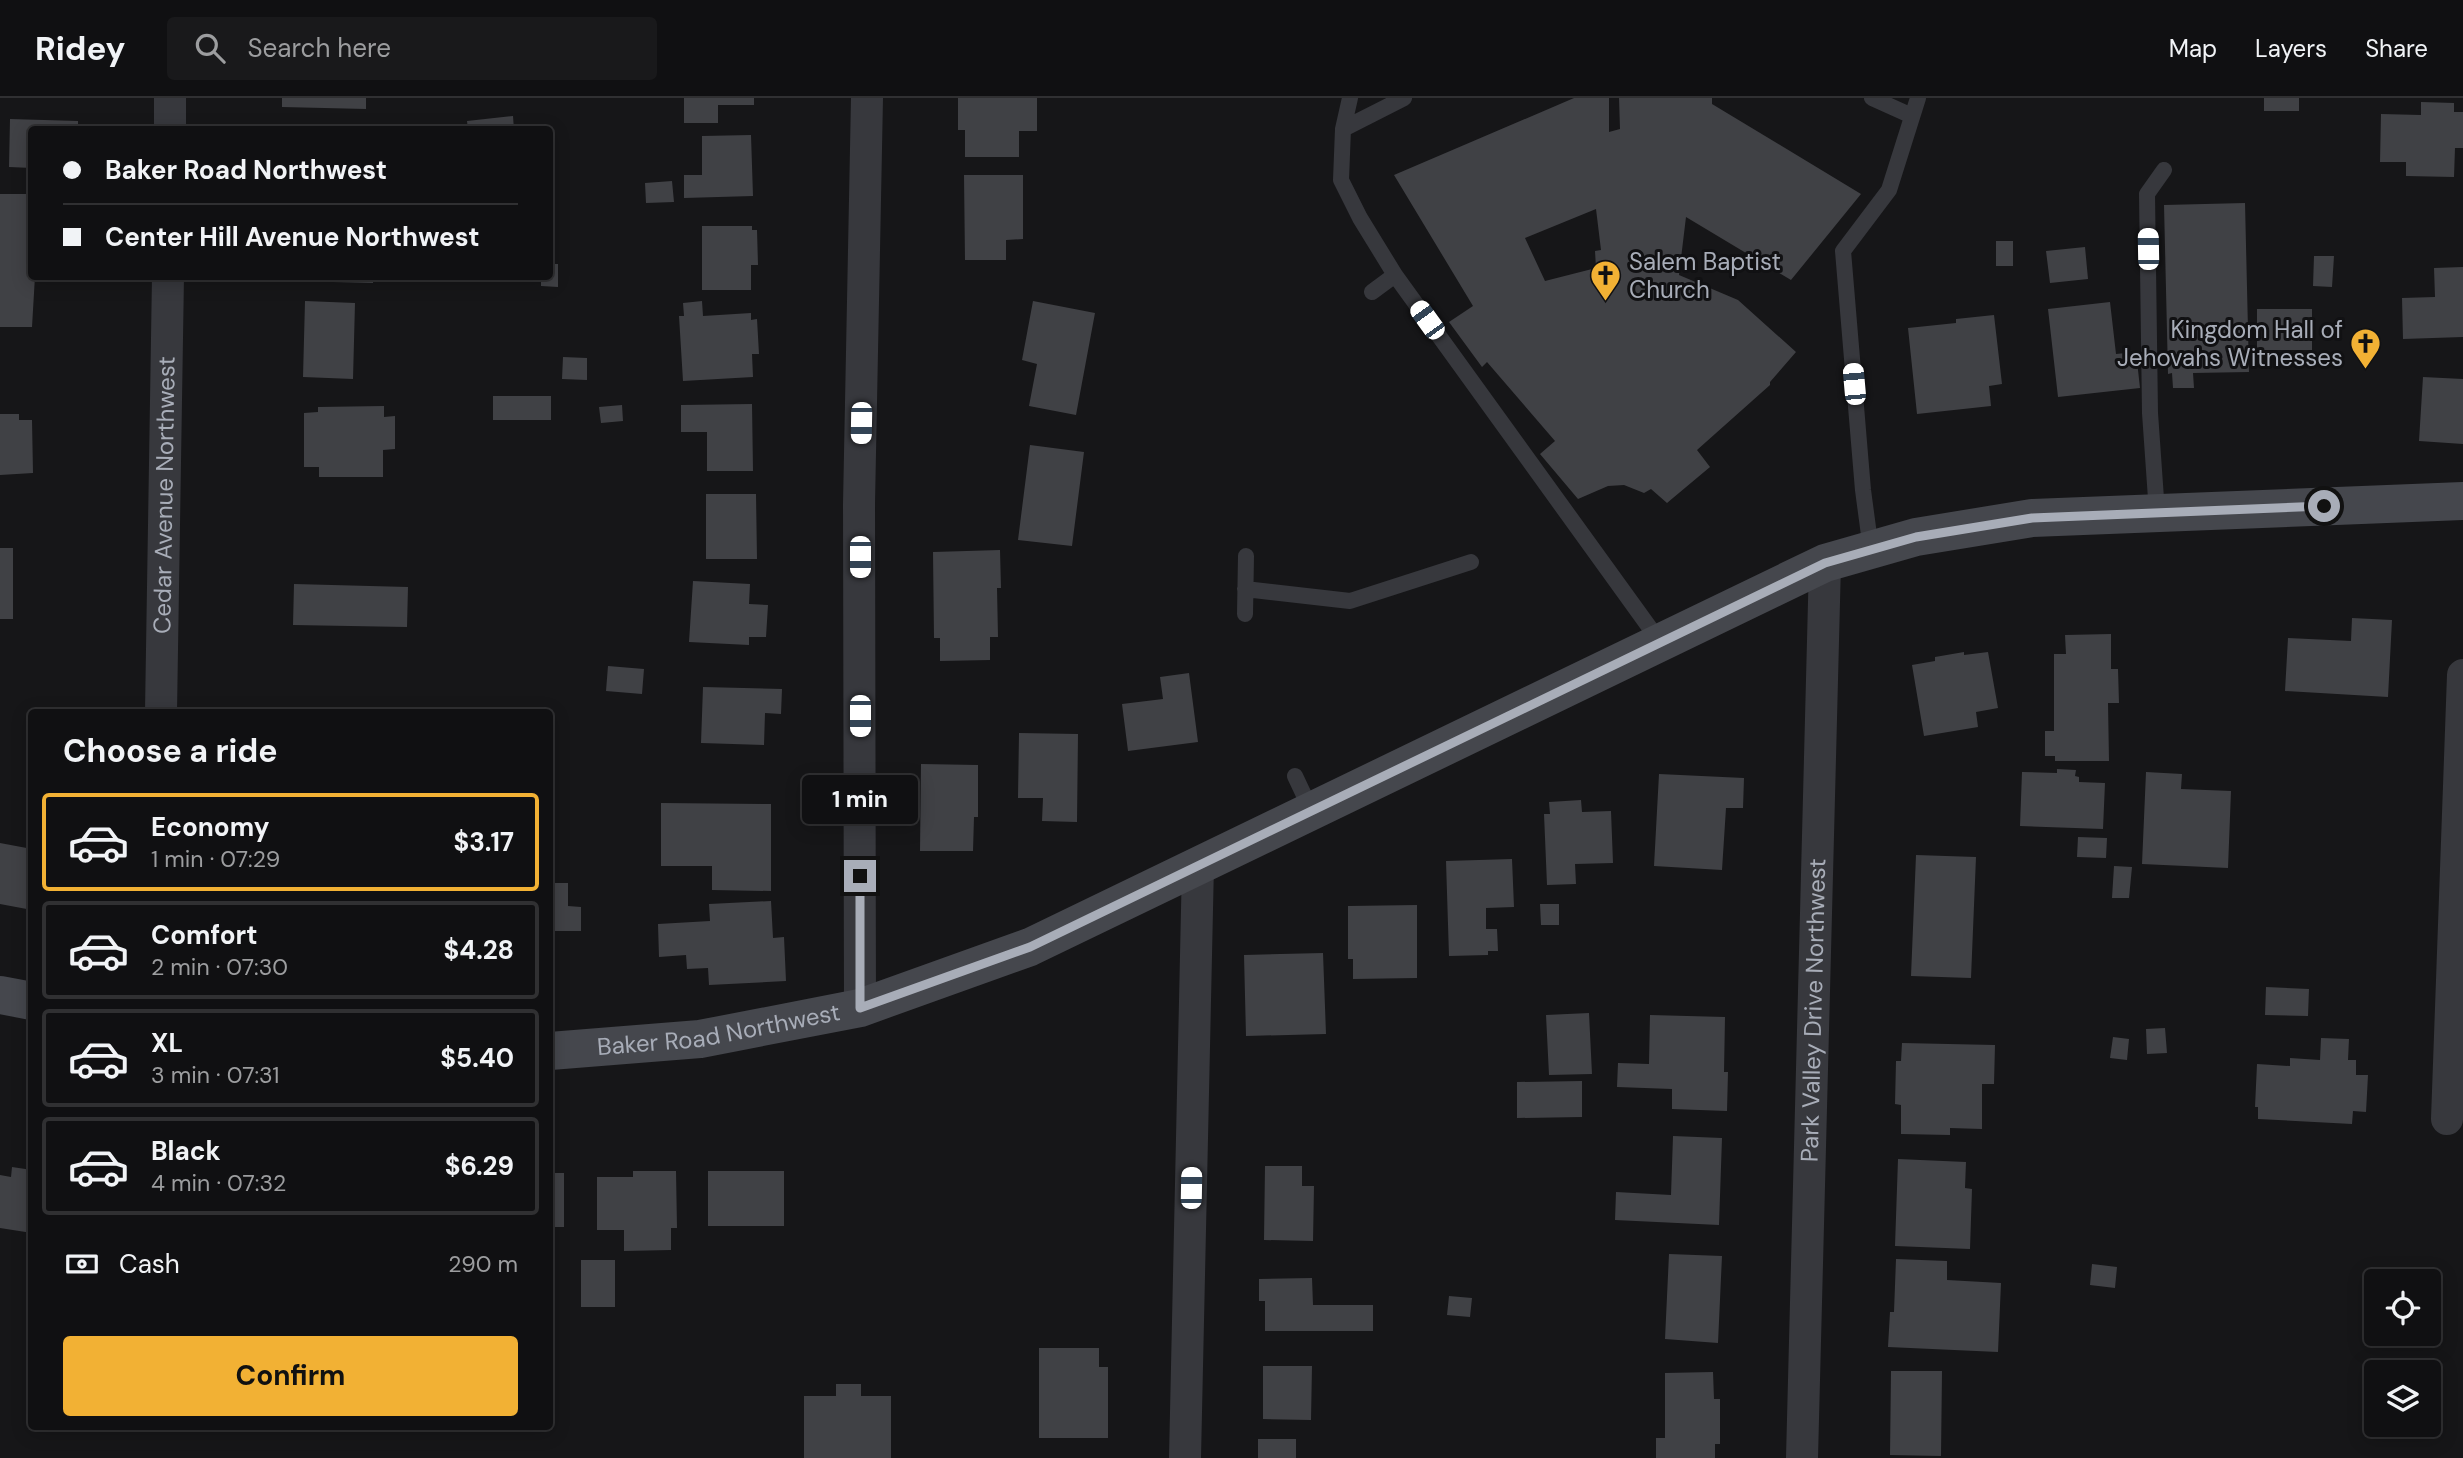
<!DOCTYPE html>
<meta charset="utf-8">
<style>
:root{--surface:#101012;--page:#19191b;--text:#f1f3f6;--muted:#9c9d9f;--line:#303032;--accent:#f2b134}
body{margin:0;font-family:"DM Sans",sans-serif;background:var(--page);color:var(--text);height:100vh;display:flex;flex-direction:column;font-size:26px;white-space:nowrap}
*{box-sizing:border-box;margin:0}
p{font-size:23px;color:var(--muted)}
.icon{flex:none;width:38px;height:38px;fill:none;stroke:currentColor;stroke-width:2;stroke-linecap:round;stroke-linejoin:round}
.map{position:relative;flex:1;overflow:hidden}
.details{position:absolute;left:28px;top:611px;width:525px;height:721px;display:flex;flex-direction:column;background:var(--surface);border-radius:7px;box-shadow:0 4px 18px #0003,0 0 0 2px var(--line)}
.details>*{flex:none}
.banner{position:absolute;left:28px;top:28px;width:525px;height:154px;border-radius:7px;box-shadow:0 4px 18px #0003,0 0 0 2px var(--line);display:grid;align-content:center;height:154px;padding:0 35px;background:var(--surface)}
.controls{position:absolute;left:2364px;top:1171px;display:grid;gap:14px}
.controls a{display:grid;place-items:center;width:77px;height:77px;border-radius:7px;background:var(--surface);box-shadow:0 4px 18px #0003,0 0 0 2px var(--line);font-size:35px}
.end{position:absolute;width:32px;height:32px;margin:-16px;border:9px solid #a8adb8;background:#111;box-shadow:0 0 0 4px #111}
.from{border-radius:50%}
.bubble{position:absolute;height:49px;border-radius:7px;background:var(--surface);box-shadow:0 4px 18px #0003,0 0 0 2px var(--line);font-size:23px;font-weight:700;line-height:49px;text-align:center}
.car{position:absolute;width:21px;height:42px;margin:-21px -10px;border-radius:9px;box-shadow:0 0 5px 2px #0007;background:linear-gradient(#fff 24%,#345 0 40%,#fff 0 76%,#345 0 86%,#fff 0)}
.banner b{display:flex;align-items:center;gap:24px;height:66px;font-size:26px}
.banner b+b{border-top:2px solid var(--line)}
.banner i{width:18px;height:18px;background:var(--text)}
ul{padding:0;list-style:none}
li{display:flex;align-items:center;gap:21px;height:98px;margin:0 14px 10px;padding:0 21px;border:4px solid var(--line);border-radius:7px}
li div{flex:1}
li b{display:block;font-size:26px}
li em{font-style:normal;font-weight:700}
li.active{border-color:var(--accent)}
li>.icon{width:63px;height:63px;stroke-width:1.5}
h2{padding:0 35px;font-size:32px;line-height:84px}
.pay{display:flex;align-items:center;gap:18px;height:77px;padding:0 35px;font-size:26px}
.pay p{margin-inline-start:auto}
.button{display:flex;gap:14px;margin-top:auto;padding:14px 35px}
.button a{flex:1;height:80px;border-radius:7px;background:var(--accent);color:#111;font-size:28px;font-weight:700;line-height:80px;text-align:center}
header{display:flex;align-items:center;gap:42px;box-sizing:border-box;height:98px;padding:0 35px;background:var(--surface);border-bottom:2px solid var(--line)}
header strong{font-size:33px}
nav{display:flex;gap:38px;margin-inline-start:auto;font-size:24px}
.search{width:490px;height:63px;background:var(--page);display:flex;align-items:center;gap:18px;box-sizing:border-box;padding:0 24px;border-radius:7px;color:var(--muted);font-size:26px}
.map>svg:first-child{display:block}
.building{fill:#404145;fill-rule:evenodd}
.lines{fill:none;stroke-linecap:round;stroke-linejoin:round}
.lane{stroke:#37383d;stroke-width:16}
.street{stroke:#37383d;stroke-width:32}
.secondary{stroke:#45474d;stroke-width:38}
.route{stroke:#a8adb8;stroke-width:9}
.labels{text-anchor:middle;stroke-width:6;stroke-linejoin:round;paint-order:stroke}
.poi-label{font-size:24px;fill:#a8adb8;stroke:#111113;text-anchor:start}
.street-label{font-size:24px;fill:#a8adb8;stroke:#111113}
</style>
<header>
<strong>Ridey</strong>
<div class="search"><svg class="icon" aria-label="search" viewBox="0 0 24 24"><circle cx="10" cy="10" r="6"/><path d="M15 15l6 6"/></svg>Search here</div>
<nav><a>Map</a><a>Layers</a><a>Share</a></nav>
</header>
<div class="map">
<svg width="2463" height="1360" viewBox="0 0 2463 1360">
<rect width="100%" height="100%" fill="#161618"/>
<path class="building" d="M282,0h84v11l-84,-2z
M684,0h70v7h-36v18h-34z
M958,0h79v33h-18v26h-54v-27h-7z
M1574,0h35v34l11,-3 -1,-31h93v6l149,90 -70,86 -105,-63 -7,58 59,25 58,52 -26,30v3l-73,65 13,17 -43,36 -16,-14 -7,4 -20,-8 -16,1 -30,13 -38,-45 15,-13 -68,-79 -5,5 -33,-45 24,-16 -79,-131zM1596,111l5,41 -6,1 1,17 -51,13 -20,-43z
M2264,0h35v13h-35z
M2421,4l33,1v9h9v36h-8l-1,29 -48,-1v-14h-26l1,-48 40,1z
M513,18l1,14h-46l-1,-9z
M10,21l68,2v9h-46v38l-23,-1z
M299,26h49v6h-49z
M751,37l2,61 -69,2v-23h18v-39z
M964,77h59v64l-17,1v20h-41z
M672,83l2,21 -28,1 -1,-20z
M0,96h32v82h3l-3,51h-32z
M2245,105l4,169 -56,1 1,15h-21l-1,-15 -4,1 -4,-169z
M702,128h50v4h5l1,35h-7v25h-49z
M1996,143h17v25h-17z
M2085,149l3,32 -38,4 -4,-32z
M2314,158h20l-2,31 -19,-1z
M550,166h8v23l-17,-1v-10h9z
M2463,169v70l-60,2 -1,-41 33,-1 -1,-29z
M293,178h80v7l-80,-2z
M305,203l50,2 -2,76 -50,-2z
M702,203l1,15 48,-3v7l6,-1 2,35h-7l1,23 -70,4 -4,-65h5l-1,-13z
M1033,203l62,12 -19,102 -47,-9 8,-42 -15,-4z
M2110,204l6,52 20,-2 4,36 -82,9 -10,-88z
M2257,211h55v41h-55z
M1994,217l8,69 -13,2 2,20 -74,8 -9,-86 48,-5v-4z
M563,259l24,1v22l-25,-1z
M2423,279l40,2v65l-44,-3z
M493,298h58v24h-58z
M752,306l1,67h-46v-39h-26v-27z
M622,307l1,16 -22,2 -2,-16z
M384,308v11l11,-1v33l-12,1v27h-64v-10h-15v-54l14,-1v-5z
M0,316h19v6h13l1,53 -33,2z
M1030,347l54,7 -12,94 -54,-6z
M706,396h50l1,65h-51z
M0,450h13v71h-13z
M1000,452l1,38h-4l1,49h-8v23l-50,1v-23h-6l-1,-86z
M693,483l57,3 -1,20 19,1 -2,32h-17v8l-60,-3z
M294,486l114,3 -1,40 -114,-2z
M2352,520l40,2 -4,77 -103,-6 3,-53 63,3z
M2111,536v35h7l1,34h-11l1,58h-54v-5h-10v-25h9v-77h12l-1,-19z
M1964,554v3l24,-3 10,56 -22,4 2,15 -54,9 -12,-71 23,-4v-4z
M608,568l36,3 -2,25 -36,-3z
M1189,575l9,69 -70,9 -6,-47 41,-5 -3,-22z
M703,589l79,2 -1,25 -16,-1 -1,32 -63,-2z
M1019,635l59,1 -1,88 -35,-1 1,-23h-25z
M921,666l57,1v52h-4l-1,34h-53z
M2057,671l19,1 -1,6 4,1v5l26,1 -2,46 -83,-3 2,-54 35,1z
M2146,674l36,2 -1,15 50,2 -3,77 -86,-4z
M1659,676l85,4 -1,30h-17l-4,62 -68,-4z
M1581,702l1,12 29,-1 2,52 -38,1 1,20 -29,1 -3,-71h6l-1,-12z
M661,705l110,1v87l-59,-1v-24h-51z
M2078,739l29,1 -1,20 -29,-1z
M0,745l32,6v61l-32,-6z
M1916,757l60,2 -5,121 -60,-2z
M1512,761l2,48 -28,1v21h11l1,22h-10v4l-39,1 -3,-95z
M2114,768l18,1 -3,31h-17z
M550,785h18v23l13,1v24h-31z
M771,803l2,37 11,-1 2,44 -77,4 -1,-17 -21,1 -1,-14 -27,2 -1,-33 52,-3 -1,-17z
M1540,806h19v21h-18z
M1417,807v73l-64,1v-20h-5v-53z
M1323,855l3,81 -80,2 -2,-81z
M2266,889l43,2 -1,27 -43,-1z
M1589,915l3,61 -43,1 -3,-60z
M1650,917l75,2 -1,55h4l-1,39 -55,-2v-20l-55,-2 1,-24 31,1z
M2165,930l2,25 -20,1 -1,-25z
M2113,939l16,2 -2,21 -17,-2z
M2321,940l28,1 -1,21h8v15h12l-2,37 -13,-1 -1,13 -94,-5v-12h-3l2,-43 33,2v-8l30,2z
M1902,945l93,2 -1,39h-12v45l-32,-1v7l-49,-1v-29l-6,-1 1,-43h5z
M1582,983v36l-65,1v-36z
M1673,1038l49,2 -3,87 -104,-5 1,-28 55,3z
M1898,1061l68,3 -1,26 7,1 -2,60 -75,-3z
M1265,1068h37v20h12l-1,55 -49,-1z
M12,1069l20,3v63l-32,-5v-53l11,2z
M633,1073h43l1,57h-6v22l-47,1v-21h-27v-53h36z
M708,1073h76v55h-76z
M550,1075h14v54h-14z
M1669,1156l53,2 -4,87 -53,-4z
M1896,1161l51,2v19l54,3 -3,69 -110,-5 2,-35h4z
M581,1162h34v47h-34z
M2092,1166l25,3 -2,21 -25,-3z
M1312,1180l1,27h60v26h-108v-30h-6v-22z
M1449,1198l23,2 -2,19 -23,-2z
M1039,1250h60v19h9v71h-69z
M1263,1268h49l-1,54 -48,-1z
M1891,1273h51l-1,85 -51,-1z
M1713,1274l1,27h6v45h-5v14h-59v-20h9v-65z
M836,1286h25v12h30v62h-87v-62h32z
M1258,1341h38v19h-38z"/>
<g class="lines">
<path class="lane" d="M1350,0l-7,31 -2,51 19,38 35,57 -23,17
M1872,0l40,18
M1343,31l61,-31
M1395,177l265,367
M2157,415l-7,-100 -3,-219 17,-24
M1871,452l-8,-60 -20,-239 46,-61 29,-92
M1245,491l105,12 121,-39
M1245,516l1,-58
M1295,678l16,34"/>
<g class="street">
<path d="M170,32v-32"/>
<path id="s1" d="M161,614l7,-436"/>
<path d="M860,910l-1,-504 8,-406"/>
<path d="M2447,1021l16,-444"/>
<path d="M1185,1360l13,-594"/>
<path id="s2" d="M1802,1360l23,-895"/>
</g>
<g class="secondary">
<path d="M0,897l32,6"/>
<path id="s3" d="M550,953l150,-12 160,-31 170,-61 795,-384 91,-26 116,-19 431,-17"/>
</g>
</g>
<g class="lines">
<path class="route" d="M860,778v132l170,-61 795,-384 91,-26 116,-19 292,-12"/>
</g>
<defs>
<symbol id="church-pin" viewBox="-11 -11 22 30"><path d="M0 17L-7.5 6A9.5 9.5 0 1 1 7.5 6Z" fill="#f2b134" stroke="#111113"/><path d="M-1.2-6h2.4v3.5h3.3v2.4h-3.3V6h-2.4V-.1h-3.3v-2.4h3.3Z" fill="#111"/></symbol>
</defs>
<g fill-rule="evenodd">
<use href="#church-pin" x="1588" y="160" width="35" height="47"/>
<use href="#church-pin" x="2348" y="228" width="35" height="47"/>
</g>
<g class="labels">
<g class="poi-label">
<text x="1629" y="172">Salem Baptist<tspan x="1629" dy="28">Church</tspan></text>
<text x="2343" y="240" text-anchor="end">Kingdom Hall of<tspan x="2343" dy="28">Jehovahs Witnesses</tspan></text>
</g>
<g class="street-label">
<text dy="8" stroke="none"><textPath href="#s1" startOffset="217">Cedar Avenue Northwest</textPath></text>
<text dy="8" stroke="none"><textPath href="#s2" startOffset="448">Park Valley Drive Northwest</textPath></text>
<text dy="8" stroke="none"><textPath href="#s3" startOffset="170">Baker Road Northwest</textPath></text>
</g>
</g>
</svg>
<div class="controls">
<a><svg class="icon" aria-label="locate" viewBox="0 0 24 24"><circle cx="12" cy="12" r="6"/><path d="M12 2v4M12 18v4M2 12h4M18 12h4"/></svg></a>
<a><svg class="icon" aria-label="layers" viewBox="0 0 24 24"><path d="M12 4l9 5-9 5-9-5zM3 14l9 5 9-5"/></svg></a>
</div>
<i class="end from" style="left:2324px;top:408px"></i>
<i class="end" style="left:860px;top:778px"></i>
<div class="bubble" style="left:802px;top:677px;width:116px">1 min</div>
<i class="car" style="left:2148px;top:151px;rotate:359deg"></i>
<i class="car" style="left:1427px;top:222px;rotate:324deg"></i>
<i class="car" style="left:1854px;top:286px;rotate:355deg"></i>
<i class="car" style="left:861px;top:325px;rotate:181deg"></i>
<i class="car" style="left:860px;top:459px;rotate:180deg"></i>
<i class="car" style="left:860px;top:618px;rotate:180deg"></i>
<i class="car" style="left:1191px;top:1090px;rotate:1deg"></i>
<div class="banner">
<b><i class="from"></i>Baker Road Northwest</b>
<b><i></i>Center Hill Avenue Northwest</b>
</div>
<section class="details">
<h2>Choose a ride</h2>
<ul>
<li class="active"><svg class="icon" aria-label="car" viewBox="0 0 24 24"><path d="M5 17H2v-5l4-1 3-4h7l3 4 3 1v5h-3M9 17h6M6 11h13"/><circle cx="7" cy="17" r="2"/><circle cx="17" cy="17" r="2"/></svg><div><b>Economy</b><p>1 min · 07:29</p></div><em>$3.17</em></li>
<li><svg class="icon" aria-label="car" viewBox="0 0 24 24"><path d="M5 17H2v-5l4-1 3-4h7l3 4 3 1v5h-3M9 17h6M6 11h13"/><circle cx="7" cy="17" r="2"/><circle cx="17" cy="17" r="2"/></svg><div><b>Comfort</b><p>2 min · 07:30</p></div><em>$4.28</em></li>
<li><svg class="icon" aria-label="car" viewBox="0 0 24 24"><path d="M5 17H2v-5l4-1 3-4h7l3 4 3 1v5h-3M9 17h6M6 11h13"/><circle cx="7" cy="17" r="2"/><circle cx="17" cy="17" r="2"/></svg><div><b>XL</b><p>3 min · 07:31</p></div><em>$5.40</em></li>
<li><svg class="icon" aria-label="car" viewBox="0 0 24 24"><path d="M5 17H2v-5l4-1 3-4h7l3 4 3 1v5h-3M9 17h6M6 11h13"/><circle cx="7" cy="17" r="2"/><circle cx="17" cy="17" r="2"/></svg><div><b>Black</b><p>4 min · 07:32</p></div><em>$6.29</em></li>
</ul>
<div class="pay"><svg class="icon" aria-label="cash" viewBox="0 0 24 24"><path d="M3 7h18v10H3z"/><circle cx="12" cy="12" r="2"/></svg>Cash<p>290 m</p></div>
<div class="button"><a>Confirm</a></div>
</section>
</div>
